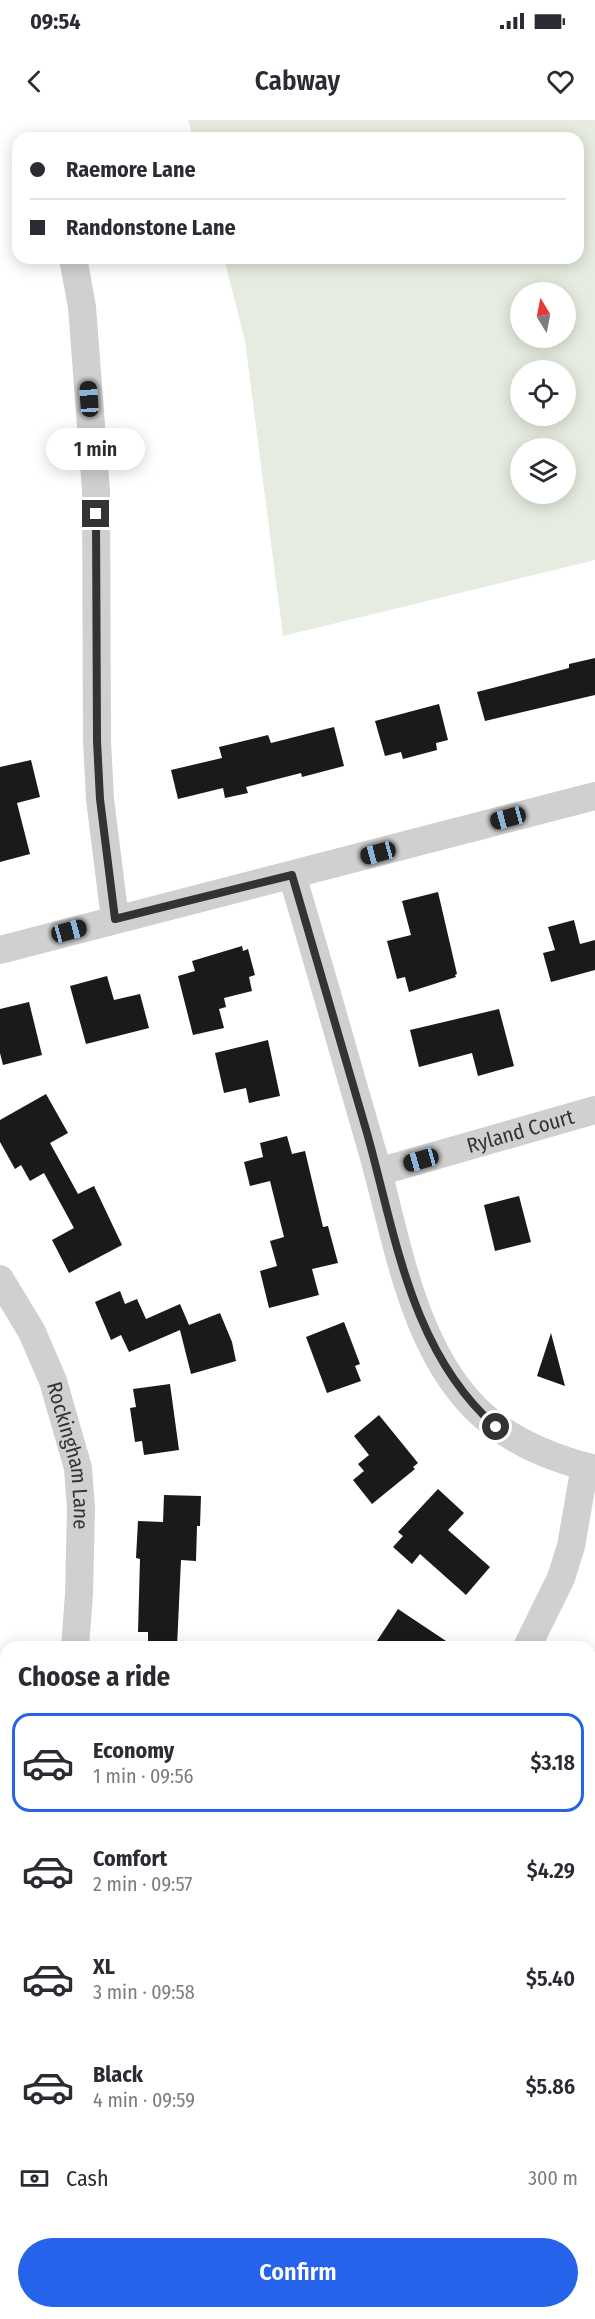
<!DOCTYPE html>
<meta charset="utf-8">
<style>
:root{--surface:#fff;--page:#f2f2f3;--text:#2b2b33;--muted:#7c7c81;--line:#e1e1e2;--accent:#2563eb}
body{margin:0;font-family:"Fira Sans Condensed",sans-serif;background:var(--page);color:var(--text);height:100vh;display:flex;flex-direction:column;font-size:22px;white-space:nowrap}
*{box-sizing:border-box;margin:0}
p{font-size:20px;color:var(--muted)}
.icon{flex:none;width:33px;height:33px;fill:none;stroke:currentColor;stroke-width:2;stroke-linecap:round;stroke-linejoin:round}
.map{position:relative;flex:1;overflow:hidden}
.details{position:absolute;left:0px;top:1521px;width:596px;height:678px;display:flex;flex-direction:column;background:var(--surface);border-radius:18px 18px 0 0;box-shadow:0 3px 15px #0003}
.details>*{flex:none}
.hud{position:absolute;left:12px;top:12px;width:572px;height:132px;border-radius:18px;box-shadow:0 3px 15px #0003;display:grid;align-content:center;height:132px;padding:0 18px;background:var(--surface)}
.needle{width:39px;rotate:350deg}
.fabs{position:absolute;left:510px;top:162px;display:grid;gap:12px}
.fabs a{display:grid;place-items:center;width:66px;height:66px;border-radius:50%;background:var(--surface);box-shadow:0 3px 15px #0003;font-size:30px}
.end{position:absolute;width:27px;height:27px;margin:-14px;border:8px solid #333;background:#fff;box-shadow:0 0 0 3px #fff}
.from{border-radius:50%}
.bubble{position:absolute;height:42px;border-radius:21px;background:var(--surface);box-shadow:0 3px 15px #0003;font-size:20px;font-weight:600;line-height:42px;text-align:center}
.car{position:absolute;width:18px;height:36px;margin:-18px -9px;border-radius:8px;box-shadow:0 0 4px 2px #0007;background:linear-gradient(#222 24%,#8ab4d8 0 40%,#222 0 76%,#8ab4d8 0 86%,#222 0)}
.hud b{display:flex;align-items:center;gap:21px;height:57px;font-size:22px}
.hud b+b{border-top:2px solid var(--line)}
.hud i{width:15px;height:15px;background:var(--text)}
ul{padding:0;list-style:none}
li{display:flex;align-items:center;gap:18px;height:99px;margin:0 12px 9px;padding:0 6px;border:3px solid transparent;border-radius:18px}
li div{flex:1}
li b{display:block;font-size:22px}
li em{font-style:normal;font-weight:600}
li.current{border-color:var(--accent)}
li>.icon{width:54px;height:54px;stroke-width:1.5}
h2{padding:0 18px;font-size:27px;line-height:72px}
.pay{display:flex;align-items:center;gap:15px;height:66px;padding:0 18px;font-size:22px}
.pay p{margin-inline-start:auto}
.action{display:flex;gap:12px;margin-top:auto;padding:12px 18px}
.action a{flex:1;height:69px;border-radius:36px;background:var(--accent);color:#fff;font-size:24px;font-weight:600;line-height:69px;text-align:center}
.status{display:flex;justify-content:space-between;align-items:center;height:42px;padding:0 30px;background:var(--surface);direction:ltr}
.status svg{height:16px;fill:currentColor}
header{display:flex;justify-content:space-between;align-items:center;height:78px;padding:0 18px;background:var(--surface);font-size:27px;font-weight:600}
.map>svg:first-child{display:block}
.green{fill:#e6ecdf;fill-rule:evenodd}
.building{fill:#1a1a1a}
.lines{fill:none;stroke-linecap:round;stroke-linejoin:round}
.street{stroke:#d0d0d0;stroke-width:28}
.route{stroke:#333;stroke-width:8}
.labels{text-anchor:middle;stroke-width:6;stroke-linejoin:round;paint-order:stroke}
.street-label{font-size:21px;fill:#333;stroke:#fff}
</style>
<div class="status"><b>09:54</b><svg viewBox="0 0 49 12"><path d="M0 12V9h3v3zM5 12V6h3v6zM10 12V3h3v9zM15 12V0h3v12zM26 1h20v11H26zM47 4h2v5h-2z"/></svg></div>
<header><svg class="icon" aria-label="back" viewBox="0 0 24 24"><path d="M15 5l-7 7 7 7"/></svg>Cabway<svg class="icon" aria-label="heart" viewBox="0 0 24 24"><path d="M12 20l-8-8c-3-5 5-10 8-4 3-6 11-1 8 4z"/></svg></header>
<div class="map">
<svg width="595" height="2199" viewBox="0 0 595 2199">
<rect width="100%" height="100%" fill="#fff"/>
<path class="green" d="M188,0h407v440l-312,76 -38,-295 -21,-83h354v-120h-385zM520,172h46v46h-46zM520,250h46v46h-46zM520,328h46v46h-46z"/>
<path class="building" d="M595,538v37l-110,26 -8,-29 92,-24v-4z
M439,584l9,36 -12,3 1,7 -34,9 -2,-7 -16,4 -10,-35z
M334,607l10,39 -42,11 -1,-4 -55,14 2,6 -23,5 -2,-10 -45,11 -7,-29 51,-12 -3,-11 49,-12 3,8z
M31,640l9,37 -23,6 13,51 -30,8v-95z
M438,772l19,82 -2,1 1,2 -47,15 -4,-15 -8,2 -10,-38 24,-6 -9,-34z
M574,800l6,24 15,-4v30l-44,12 -8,-29 12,-3 -7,-23z
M242,826l1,5 5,-2 7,26 -6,2 3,14 -28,7 2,9 -7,2 5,19 -31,7 -15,-59 17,-5 -3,-10z
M107,856l7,24 26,-6 9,34 -63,16 -16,-58z
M29,882l13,53 -39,10 -3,-12v-44z
M499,889l15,57 -36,10 -6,-23 -53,14 -9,-37z
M268,920l12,56 -31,7 -3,-15 -22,5 -9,-40z
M46,974l22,39 -18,10 28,51 16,-8 28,59 -53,28 -17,-33 22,-12 -30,-55 -14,8 -9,-16 -6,4 -15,-27v-22z
M287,1016l5,18 13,-3 18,76 5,-1 10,37 -26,6 7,26 -50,13 -9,-37 17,-5 -7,-25 14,-4 -14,-56 -20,5 -6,-24 19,-5 -3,-14z
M519,1076l12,46 -36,9 -11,-46z
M120,1171l5,13 12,-5 9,20 34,-15 9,21 31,-12 12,29 4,19 -45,13 -11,-44 -51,22 -8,-17 -10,5 -16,-38z
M344,1202l16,42 -5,2 6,15 -34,12 -21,-56z
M551,1213l14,53 -28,-10z
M170,1264l9,66 -35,5 -2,-14 -7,1 -5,-34 6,-1 -3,-18z
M379,1295l39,48 -5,4 2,2 -43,35 -19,-24 11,-9 -6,-7 11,-9 -15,-19z
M438,1369l26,24 -16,17 42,37 -24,28 -46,-41 -8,10 -19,-17 10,-11 -5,-4z
M164,1375l37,1 -1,30h-3l-1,35 -15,-1 -4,87h-29v-15h-10l2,-73 -4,-1 2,-37 25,1z
M398,1489l57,38h-82z"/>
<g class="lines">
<g class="street">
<path d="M73,138l9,49 14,184 1,250 3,58 15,120"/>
<path d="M292,755c28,93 54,186 81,279 24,84 38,189 102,254 33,33 76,50 120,61"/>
<path d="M0,830l595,-154"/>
<path id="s1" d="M378,1052l217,-62"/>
<path id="s2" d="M0,1159l32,53 21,49 25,87 3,41 -2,85 -4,53"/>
<path d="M527,1527l34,-69 10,-32 14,-80"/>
<path d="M0,2119l6,7"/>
<path d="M54,2193l4,6"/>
<path d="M464,2193l11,6"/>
<path d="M196,2199l21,-6"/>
</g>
</g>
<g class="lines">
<path class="route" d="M96,394l1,227 3,58 15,120 177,-44c25,86 50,172 75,258 29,104 44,219 129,294"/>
</g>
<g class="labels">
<g class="street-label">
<text dy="7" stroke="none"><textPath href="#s1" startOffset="148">Ryland Court</textPath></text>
<text dy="7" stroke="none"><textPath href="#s2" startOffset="192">Rockingham Lane</textPath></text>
</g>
</g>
</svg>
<div class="fabs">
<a><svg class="needle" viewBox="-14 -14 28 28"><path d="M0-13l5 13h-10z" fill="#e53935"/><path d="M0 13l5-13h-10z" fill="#7c7c81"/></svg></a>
<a><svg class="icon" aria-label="locate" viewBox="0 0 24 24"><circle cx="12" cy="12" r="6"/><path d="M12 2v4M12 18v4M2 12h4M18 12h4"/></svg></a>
<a><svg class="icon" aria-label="layers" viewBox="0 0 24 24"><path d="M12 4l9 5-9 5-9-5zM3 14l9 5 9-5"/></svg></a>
</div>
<i class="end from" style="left:496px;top:1307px"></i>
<i class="end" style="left:96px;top:394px"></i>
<div class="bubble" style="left:46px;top:308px;width:99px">1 min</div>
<i class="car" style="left:89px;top:279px;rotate:356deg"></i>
<i class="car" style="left:508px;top:698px;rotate:255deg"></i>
<i class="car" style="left:378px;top:733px;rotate:255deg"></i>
<i class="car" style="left:69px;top:811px;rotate:75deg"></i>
<i class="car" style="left:421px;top:1040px;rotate:254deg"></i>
<div class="hud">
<b><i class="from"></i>Raemore Lane</b>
<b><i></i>Randonstone Lane</b>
</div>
<section class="details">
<h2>Choose a ride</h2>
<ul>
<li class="current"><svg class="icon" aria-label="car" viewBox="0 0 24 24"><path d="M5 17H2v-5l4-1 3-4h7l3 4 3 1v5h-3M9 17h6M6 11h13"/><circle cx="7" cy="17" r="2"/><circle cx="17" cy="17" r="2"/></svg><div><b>Economy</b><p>1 min · 09:56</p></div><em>$3.18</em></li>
<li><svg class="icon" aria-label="car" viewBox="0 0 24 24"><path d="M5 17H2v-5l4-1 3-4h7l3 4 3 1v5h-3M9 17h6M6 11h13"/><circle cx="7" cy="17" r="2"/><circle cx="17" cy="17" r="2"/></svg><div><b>Comfort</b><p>2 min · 09:57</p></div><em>$4.29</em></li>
<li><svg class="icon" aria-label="car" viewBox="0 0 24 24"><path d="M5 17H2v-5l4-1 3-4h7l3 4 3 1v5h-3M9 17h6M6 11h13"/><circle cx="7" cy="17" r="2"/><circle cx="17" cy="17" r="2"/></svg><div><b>XL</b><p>3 min · 09:58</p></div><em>$5.40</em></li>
<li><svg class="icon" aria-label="car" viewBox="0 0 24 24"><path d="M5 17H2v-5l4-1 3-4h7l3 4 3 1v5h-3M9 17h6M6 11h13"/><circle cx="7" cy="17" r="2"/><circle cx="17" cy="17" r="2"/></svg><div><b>Black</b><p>4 min · 09:59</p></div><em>$5.86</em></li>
</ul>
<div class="pay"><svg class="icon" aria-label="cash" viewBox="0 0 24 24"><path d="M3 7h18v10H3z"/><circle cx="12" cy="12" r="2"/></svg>Cash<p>300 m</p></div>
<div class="action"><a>Confirm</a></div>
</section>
</div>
